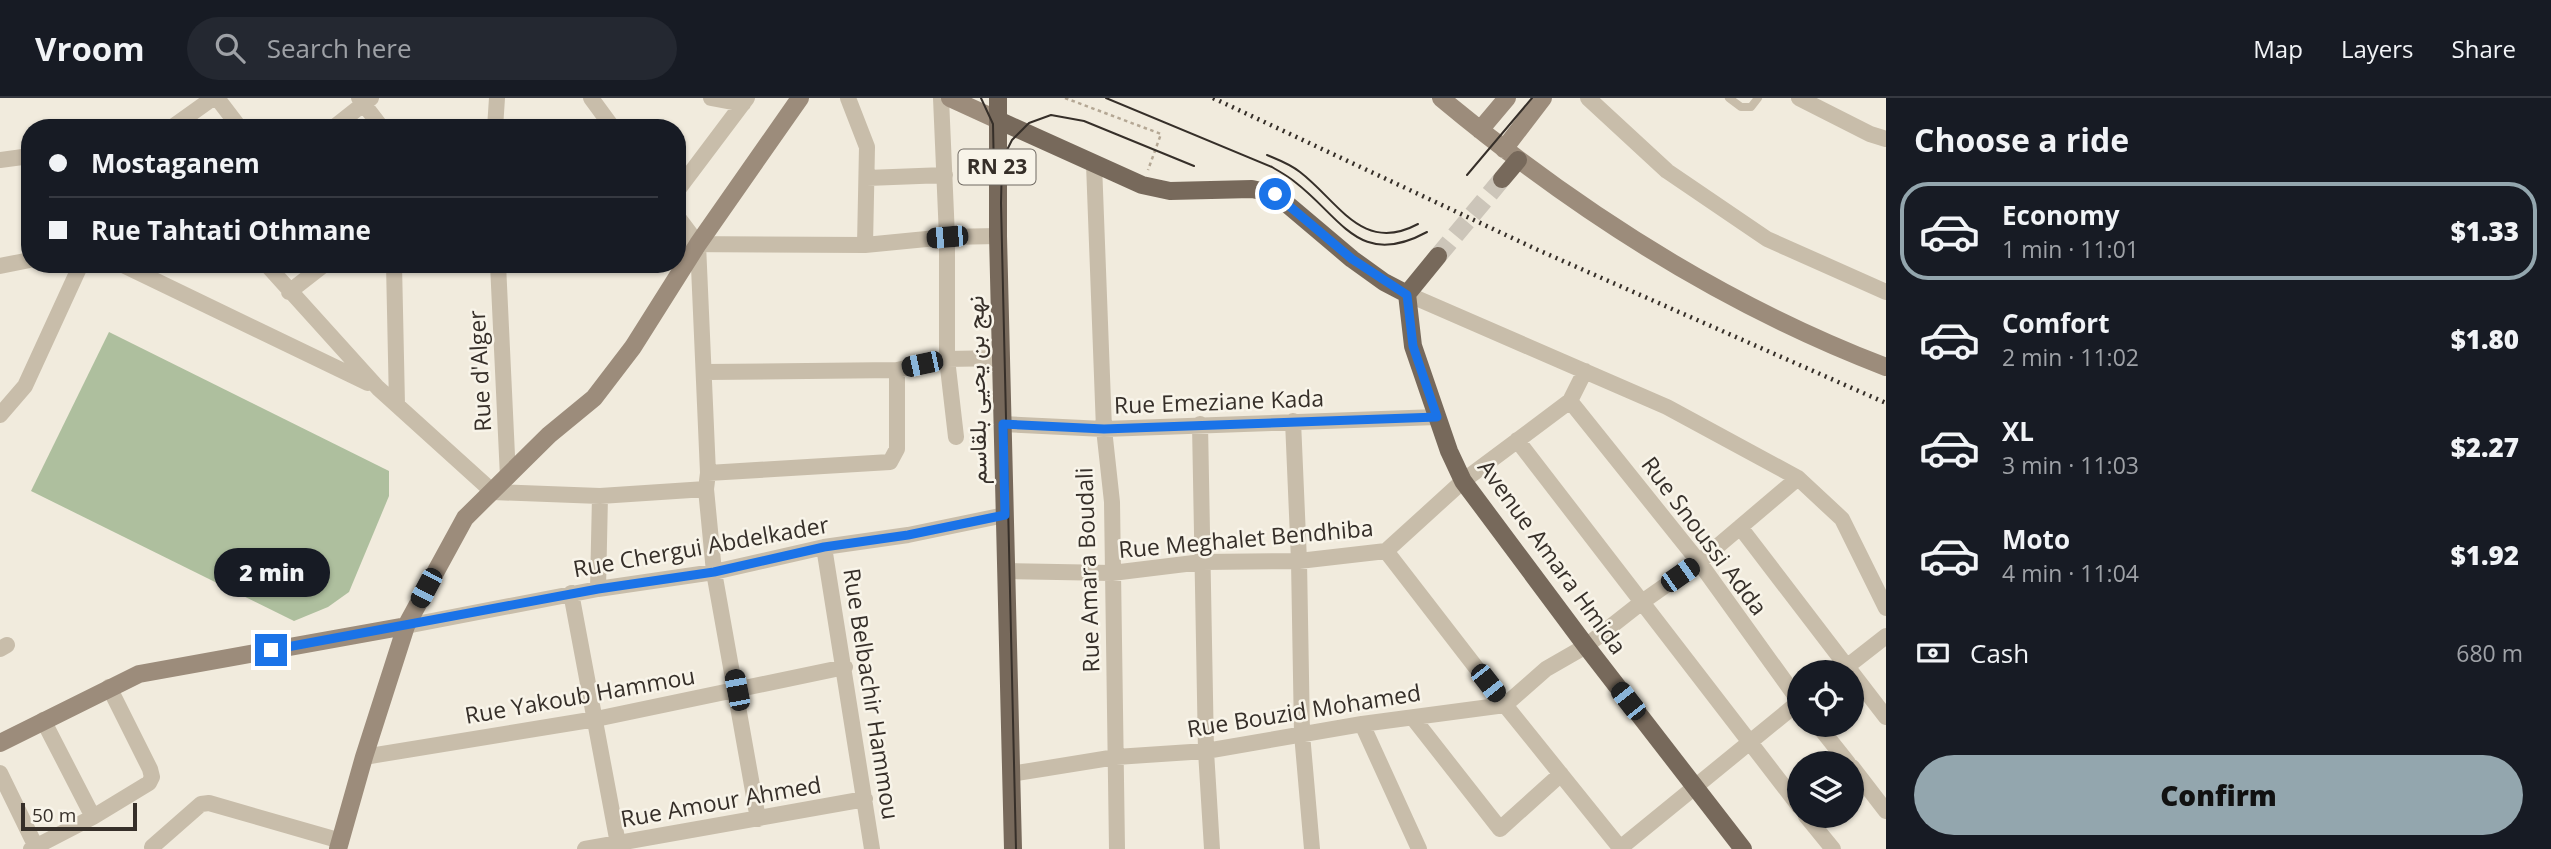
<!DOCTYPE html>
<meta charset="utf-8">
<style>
:root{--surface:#171b24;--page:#242831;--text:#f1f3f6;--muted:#9ea1a6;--line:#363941;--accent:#93a6ae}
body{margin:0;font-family:"Open Sans",Vazirmatn,sans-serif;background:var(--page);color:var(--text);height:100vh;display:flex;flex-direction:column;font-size:26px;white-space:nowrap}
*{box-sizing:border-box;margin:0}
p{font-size:23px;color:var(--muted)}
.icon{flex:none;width:38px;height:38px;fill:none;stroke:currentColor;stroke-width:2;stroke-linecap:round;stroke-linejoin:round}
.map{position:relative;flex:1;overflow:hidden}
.details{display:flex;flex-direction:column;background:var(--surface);width:665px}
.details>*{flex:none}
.banner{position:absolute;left:21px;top:21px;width:665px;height:154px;border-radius:28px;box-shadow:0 2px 5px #0004;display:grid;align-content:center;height:154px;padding:0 28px;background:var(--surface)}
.buttons{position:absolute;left:1787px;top:562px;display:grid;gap:14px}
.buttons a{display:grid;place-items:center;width:77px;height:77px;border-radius:50%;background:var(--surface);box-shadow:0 2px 5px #0004;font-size:35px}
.scale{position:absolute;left:21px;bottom:18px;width:116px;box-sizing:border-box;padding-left:7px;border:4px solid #362f29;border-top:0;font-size:19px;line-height:24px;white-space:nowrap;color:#362f29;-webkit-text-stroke:5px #f8f4e9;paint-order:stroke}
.end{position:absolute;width:32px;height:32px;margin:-16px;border:9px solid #1a73e8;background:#fff;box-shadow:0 0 0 4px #fff}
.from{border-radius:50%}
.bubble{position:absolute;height:49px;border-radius:24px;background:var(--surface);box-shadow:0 2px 5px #0004;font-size:23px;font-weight:800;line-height:49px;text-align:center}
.car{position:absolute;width:21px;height:42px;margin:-21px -10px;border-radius:9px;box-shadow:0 0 5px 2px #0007;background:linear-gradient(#222 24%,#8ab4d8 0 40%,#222 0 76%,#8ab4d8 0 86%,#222 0)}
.banner b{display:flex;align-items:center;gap:24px;height:66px;font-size:26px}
.banner b+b{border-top:2px solid var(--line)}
.banner i{width:18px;height:18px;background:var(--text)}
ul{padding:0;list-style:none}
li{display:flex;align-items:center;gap:21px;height:98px;margin:0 14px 10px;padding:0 14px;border:4px solid transparent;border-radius:28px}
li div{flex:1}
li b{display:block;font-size:26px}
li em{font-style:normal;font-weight:800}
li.selected{border-color:var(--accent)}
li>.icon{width:63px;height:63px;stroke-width:1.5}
h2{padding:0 28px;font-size:32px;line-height:84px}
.pay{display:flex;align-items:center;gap:18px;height:77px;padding:0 28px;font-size:26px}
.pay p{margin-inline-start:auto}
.cta{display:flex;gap:14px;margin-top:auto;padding:14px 28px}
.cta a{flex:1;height:80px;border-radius:42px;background:var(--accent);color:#111;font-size:28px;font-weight:800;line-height:80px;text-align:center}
header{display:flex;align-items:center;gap:42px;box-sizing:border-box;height:98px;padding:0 35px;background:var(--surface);border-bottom:2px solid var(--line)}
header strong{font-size:33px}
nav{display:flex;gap:38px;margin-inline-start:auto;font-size:24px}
.search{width:490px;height:63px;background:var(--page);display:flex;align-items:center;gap:18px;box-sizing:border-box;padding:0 24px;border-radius:38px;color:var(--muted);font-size:26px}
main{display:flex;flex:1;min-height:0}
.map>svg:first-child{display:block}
.green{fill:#aebf9e}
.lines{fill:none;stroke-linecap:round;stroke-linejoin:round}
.primary-tunnel{stroke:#ccc5b9;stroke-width:18;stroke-dasharray:18 9;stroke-linecap:butt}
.path{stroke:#b4a794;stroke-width:2.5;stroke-dasharray:3.5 3.5;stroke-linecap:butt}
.service{stroke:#c8bdaa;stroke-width:8}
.minor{stroke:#c8bdaa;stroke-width:16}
.secondary{stroke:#9c8c7b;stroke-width:18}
.primary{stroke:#77695b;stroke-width:18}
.tram{stroke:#362f29;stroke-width:2}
.rail{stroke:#362f29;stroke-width:4.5;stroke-dasharray:2 5;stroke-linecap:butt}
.route{stroke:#1a73e8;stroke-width:9}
.labels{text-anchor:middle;stroke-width:5;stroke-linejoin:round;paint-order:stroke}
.shield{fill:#f8f4e9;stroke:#706a63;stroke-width:2}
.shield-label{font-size:21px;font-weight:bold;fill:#362f29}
.street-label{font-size:23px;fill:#362f29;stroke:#f8f4e9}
</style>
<header>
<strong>Vroom</strong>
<div class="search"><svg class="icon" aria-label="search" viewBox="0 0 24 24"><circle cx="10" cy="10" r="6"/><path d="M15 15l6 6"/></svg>Search here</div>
<nav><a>Map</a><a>Layers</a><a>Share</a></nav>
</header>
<main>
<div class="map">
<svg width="1886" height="751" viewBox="0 0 1886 751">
<rect width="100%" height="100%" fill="#f1ebdd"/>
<path class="green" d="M109,234l280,139v25l-40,96 -21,15 -34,14 -263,-130z"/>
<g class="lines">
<path class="primary-tunnel" d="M1438,158l64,-77"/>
<path class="path" d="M1065,0l96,36 -13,36"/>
<path class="service" d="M1729,0l12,9h10l7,-9"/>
<path class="minor" d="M217,0l23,30
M359,0l23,30
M591,0l22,30
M711,0l32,6
M848,0l19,49 -2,98
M941,0l6,139v122l9,78
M1588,0l79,73 100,68 119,53
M1799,0l71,36 16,5
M171,30l42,-30
M333,30l38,-30
M495,30l2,-30
M0,62l30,-4
M1094,66l10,265 8,73 5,347
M867,80l78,-3
M677,93l70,-93
M677,118l21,28
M677,146l188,1 82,-8 51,-1
M698,146l10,229 -2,16 8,83 44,247
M121,166l247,119
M266,166l112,124 115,104 107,4 106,-7
M394,166l3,141
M498,166l10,213
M0,168l30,-6
M289,194l36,-28
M1407,196l260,113 131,71 44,41 44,89
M705,274l192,-2 50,-11 54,-1
M1570,303l129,161 100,139
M0,317l25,-29 56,-122
M1293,323l6,140 3,173 10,115
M1003,326l101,5 333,-12
M1200,326l6,327 6,98
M1517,342l282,366
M708,375l182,-11 7,-13v-79
M1740,429l111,145
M824,449l48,302
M1386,453l119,154 116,144
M1006,473l106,2 90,-11 97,-1 87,-10 77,-70 107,-80 15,-30
M598,491l2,-93
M571,495l48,256
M406,528l192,-37 116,-17 110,-25 84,-12 97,-20
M0,551l7,-4
M1840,574l46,-36
M1852,575l34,44
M1413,620l87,111 61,-55
M43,622l50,97
M1362,626l57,125
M1817,626l31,39
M364,659l232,-38 249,-52
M1852,669l34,44
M0,675l37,76
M1011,676l105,-17 90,-6 156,-27 143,-19 41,-36 40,-23 56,-44 57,-40 99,-84
M1806,718l27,33
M152,749l49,-43 8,-1 132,38
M31,751l62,-32 56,-34 3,-6 -2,-8 -41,-82
M585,751l280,-50
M1619,751l180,-147"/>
<path class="secondary" d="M950,0l48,22
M1441,0c133,111 283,207 445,269
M1480,32l27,-32
M1504,51l39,-51
M0,645l139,-69 267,-48
M338,751l26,-92 42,-131 59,-108 84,-83 45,-37 39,-51 65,-103 102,-146"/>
<path class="primary" d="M998,0v138l15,613
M998,22l144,65 28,6 82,-2 23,5 77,65 32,23 23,12 6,52 36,105 14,30 123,165 157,203
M1502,81l16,-19
M1407,196l31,-38"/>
<path class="tram" d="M981,0l12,26 1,50
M1106,0l166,69c8,5 16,9 23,15 47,36 64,87 132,50
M1267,57c12,5 23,9 33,17 39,30 62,82 118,52
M1467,77l65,-77
M1016,751l-15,-646 1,-43 10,-20 17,-17 22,-8 33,6 110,45"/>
<path class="rail" d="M1213,0l325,152 348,153"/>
</g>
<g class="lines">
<path class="route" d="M271,552l327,-61 116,-17 110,-25 84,-12 97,-20 -2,-91 101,5 333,-12 -24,-71 -6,-51 -55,-36 -77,-65"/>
</g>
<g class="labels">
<rect class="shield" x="958.5" y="51.5" width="77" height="35" rx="5"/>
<g class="shield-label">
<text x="997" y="76">RN 23</text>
</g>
<g class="street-label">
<text transform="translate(480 273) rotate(-93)" y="8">Rue d'Alger</text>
<text transform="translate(977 292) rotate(-91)" y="8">نهج بن يحيى بلقاسم</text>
<text transform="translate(1219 304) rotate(-2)" y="8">Rue Emeziane Kada</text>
<text transform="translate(1704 438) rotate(53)" y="8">Rue Snoussi Adda</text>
<text transform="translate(1246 441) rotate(-5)" y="8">Rue Meghalet Bendhiba</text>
<text transform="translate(701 449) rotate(-10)" y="8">Rue Chergui Abdelkader</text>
<text transform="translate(1552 459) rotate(54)" y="8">Avenue Amara Hmida</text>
<text transform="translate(1088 472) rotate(-92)" y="8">Rue Amara Boudali</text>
<text transform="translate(871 596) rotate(81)" y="8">Rue Belbachir Hammou</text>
<text transform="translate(580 598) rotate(-10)" y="8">Rue Yakoub Hammou</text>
<text transform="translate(1304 613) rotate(-9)" y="8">Rue Bouzid Mohamed</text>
<text transform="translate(721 704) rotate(-10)" y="8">Rue Amour Ahmed</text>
</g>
</g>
</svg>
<div class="buttons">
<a><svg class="icon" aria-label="locate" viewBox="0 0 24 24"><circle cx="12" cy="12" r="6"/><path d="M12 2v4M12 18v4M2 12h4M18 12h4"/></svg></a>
<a><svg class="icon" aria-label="layers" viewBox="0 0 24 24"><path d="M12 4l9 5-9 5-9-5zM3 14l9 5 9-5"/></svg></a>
</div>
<div class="scale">50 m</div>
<i class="end from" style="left:1275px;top:96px"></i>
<i class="end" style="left:271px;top:552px"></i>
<div class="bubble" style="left:214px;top:450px;width:116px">2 min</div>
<i class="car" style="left:947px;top:139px;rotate:265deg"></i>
<i class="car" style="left:922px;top:266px;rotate:258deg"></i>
<i class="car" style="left:1680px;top:477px;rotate:55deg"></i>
<i class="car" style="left:426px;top:490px;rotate:208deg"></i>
<i class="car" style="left:1488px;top:585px;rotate:142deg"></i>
<i class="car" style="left:737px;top:592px;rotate:349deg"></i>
<i class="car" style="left:1628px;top:603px;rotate:322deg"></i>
<div class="banner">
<b><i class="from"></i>Mostaganem</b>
<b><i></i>Rue Tahtati Othmane</b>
</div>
</div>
<section class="details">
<h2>Choose a ride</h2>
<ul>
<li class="selected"><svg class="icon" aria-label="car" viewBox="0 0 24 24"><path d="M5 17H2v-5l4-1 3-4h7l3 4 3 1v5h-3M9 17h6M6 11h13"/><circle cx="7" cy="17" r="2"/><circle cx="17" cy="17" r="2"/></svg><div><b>Economy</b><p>1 min · 11:01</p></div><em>$1.33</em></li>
<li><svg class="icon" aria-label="car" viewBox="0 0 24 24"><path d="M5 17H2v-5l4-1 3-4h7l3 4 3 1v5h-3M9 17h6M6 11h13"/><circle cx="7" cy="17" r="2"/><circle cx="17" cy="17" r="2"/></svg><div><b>Comfort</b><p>2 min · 11:02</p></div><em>$1.80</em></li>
<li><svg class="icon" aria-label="car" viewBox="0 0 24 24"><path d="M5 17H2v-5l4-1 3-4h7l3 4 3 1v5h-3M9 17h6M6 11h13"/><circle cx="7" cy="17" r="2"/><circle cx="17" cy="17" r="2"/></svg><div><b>XL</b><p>3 min · 11:03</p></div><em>$2.27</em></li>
<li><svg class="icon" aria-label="car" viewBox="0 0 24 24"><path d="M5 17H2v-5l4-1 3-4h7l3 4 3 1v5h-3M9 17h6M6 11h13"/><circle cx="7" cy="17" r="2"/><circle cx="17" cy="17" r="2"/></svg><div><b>Moto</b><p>4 min · 11:04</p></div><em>$1.92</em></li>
</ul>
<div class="pay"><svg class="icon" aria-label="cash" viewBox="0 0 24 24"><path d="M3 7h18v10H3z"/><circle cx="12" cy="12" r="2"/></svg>Cash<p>680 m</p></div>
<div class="cta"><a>Confirm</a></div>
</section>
</main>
